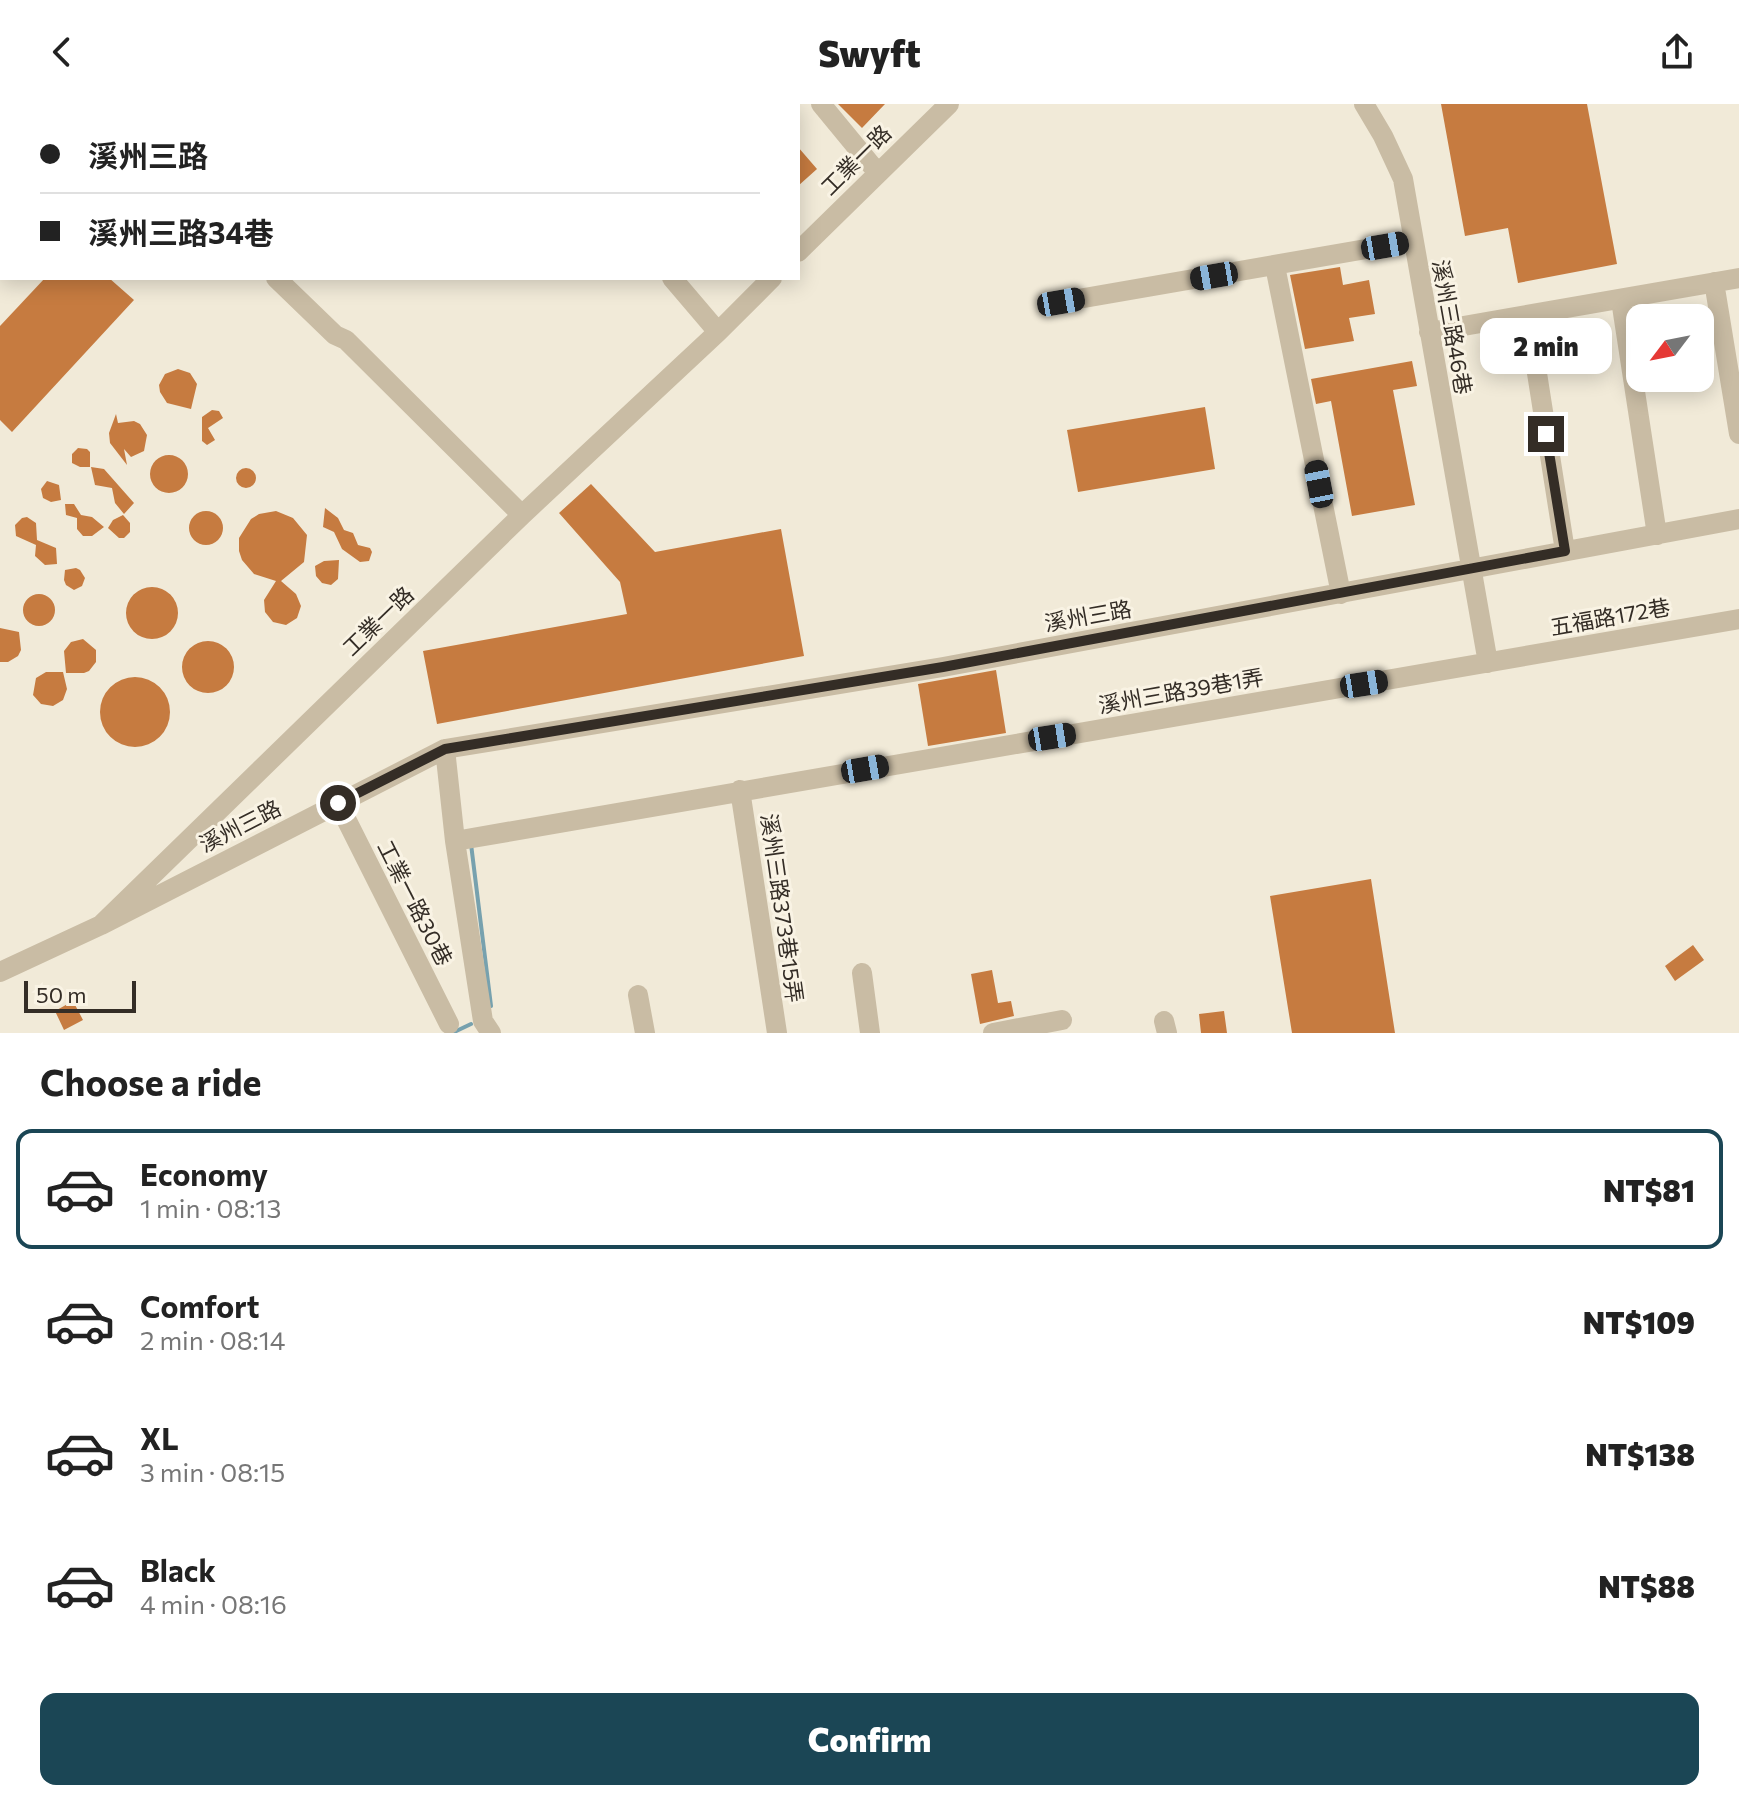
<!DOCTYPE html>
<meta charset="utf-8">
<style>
:root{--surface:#fff;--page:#f6f6f6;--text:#222;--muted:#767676;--line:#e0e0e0;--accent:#1b4655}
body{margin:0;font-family:Commissioner,"Noto Sans TC",sans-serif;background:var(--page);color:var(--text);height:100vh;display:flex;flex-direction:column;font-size:30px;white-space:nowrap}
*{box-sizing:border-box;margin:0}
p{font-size:26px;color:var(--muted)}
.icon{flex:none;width:44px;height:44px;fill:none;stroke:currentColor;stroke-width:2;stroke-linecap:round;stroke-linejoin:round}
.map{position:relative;height:929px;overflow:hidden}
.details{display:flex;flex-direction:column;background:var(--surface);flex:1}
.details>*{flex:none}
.guide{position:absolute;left:0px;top:0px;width:800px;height:176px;box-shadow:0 4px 20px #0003;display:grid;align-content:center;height:176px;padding:0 40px;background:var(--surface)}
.needle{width:52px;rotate:238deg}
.fabs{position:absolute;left:1626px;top:200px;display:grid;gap:16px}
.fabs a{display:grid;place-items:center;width:88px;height:88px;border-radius:16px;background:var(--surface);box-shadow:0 4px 20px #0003;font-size:40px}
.scale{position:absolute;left:24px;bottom:20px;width:112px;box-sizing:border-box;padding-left:8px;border:4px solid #342d26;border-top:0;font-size:22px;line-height:28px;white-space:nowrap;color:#342d26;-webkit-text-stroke:6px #f9f3e4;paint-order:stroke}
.end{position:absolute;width:36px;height:36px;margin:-18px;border:10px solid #342d26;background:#fff;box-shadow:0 0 0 4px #fff}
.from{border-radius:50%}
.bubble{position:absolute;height:56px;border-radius:16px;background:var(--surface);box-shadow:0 4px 20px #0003;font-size:26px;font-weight:800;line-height:56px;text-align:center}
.car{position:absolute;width:24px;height:48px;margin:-24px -12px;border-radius:10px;box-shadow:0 0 6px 2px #0007;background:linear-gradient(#222 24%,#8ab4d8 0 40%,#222 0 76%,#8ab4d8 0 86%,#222 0)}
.guide b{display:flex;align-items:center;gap:28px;height:76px;font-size:30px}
.guide b+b{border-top:2px solid var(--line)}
.guide i{width:20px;height:20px;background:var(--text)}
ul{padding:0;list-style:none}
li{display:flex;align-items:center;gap:24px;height:120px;margin:0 16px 12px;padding:0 24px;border:4px solid transparent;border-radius:16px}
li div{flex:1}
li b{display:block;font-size:30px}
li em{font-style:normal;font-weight:800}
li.active{border-color:var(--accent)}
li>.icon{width:72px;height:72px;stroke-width:1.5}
h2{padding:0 40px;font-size:36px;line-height:96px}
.cta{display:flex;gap:16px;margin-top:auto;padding:16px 40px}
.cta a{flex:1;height:92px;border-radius:16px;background:var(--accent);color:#fff;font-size:32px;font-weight:800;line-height:92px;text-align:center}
header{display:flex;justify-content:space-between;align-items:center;height:104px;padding:0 40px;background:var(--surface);font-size:36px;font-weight:800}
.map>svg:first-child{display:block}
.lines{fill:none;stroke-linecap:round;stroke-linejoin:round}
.stream{stroke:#77a1ae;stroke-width:4}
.building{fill:#c67b40}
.minor{stroke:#c9bca4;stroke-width:20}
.route{stroke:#342d26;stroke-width:10}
.labels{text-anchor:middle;stroke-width:6;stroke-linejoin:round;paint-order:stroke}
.street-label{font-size:22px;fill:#342d26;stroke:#f9f3e4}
</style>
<header><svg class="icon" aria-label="back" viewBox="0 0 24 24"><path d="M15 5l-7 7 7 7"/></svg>Swyft<svg class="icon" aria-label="share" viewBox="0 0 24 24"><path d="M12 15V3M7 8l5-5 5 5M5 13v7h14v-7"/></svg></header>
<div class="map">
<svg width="1739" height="929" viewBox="0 0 1739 929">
<rect width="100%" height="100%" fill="#f1ead8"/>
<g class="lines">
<path class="stream" d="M471,740l20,162
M452,929l19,-9"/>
</g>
<path class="building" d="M838,0h47l-23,24z
M1441,0h146l30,160 -99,19 -10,-55 -43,8z
M798,43l19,22 -19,17z
M1340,163l3,18 26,-5 6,34 -26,4 5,23 -49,8 -15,-74z
M45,174h64l25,22 -122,132 -12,-12v-94z
M1412,257l5,25 -24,4 22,115 -63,11 -21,-115 -15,3 -5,-25z
M178,265l12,4 7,11 -6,25 -24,-6 -7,-11 -1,-7 6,-11z
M1205,303l10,62 -137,23 -11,-62z
M212,306l7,1 4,7 -15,10 7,12 -8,5 -5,-4v-24z
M116,310l2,9 16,-2 6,3 7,11 -3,16 -13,6 -7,-8 3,16 -17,-22 -1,-10z
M78,344l9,1 3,3v15h-10l-8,-4v-9z
M150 370a19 19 0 1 1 38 0a19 19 0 1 1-38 0Z
M91,363l13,2 30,34 -10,11 -9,-11 -3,-15 -17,-3z
M236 374a10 10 0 1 1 20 0a10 10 0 1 1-20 0Z
M47,377l12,4 2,15 -10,2 -8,-4 -2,-9z
M591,380l64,68 126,-23 23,127 -367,68 -14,-73 204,-37 -7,-32 -61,-69z
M65,400h9l7,11 11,2 12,10 -12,9h-9l-6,-7v-11l-11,-3z
M325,404l13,10 6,12 9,3 5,12 12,3 2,4 -3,9 -9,1 -18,-13 -8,-17 -11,-5z
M189 424a17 17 0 1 1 34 0a17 17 0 1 1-34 0Z
M276,407l17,7 14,17 -3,27 -23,19 15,13 5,12 -4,12 -11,7 -13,-3 -8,-10 -1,-12 12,-19 -22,-7 -12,-14 -3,-9v-13l12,-19 8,-5z
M123,411l7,8v9l-6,6h-5l-11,-10 5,-8z
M27,413l9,6 1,17 19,8 1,16 -12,1 -10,-9 1,-11 -20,-9 -1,-11 7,-7z
M339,456l-1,19 -7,6 -9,-2 -6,-7 -1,-10 9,-5z
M76,464l4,2 5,8 -3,8 -8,4 -8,-5 -2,-5 1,-10z
M126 509a26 26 0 1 1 52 0a26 26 0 1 1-52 0Z
M23 506a16 16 0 1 1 32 0a16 16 0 1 1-32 0Z
M0,524l19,4 2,18 -3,6 -10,6h-8z
M83,535l13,11v12l-7,9 -5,2h-18l-2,-22 7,-9z
M182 563a26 26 0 1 1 52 0a26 26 0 1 1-52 0Z
M996,566l10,63 -78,13 -10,-62z
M46,568h17l4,17 -4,11 -10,6 -12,-2 -8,-9 3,-17z
M100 608a35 35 0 1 1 70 0a35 35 0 1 1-70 0Z
M1371,775l24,154h-103l-22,-137z
M1693,841l11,15 -29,21 -10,-15z
M992,866l6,33 13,-2 3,15 -34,8 -9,-50z
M73,897l10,19 -19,10 -9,-19z
M1224,907l3,22h-26l-2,-19z"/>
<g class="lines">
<path class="minor" d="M87,0l2,2
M524,0l2,2
M821,0l56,68
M1364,0l19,32 20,43 85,484
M292,2l2,-2
M798,148l151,-148
M1275,162l66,328
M276,174l59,57 11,5 176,175
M672,174l46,54
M1714,178l25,152
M1621,196l36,235
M1061,198l351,-61
M1528,212l37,235
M1429,228l310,-54
M445,645l10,92 28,180 8,12
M740,686l37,243
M338,699l111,221
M455,737l1284,-222
M101,821l344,-176 498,-82 796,-148
M0,868l101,-47 421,-410 196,-183 54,-54
M862,869l8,60
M638,891l7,38
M1164,917l3,12
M993,929l69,-13"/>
</g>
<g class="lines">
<path class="route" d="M338,699l107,-54 498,-82 622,-116 -19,-117"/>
</g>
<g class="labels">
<g class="street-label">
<text transform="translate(856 56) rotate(-45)" y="8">工業一路</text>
<text transform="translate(1452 223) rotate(80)" y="8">溪州三路46巷</text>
<text transform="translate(1088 512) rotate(-10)" y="8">溪州三路</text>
<text transform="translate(1610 513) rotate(-10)" y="8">五福路172巷</text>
<text transform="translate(378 517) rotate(-44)" y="8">工業一路</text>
<text transform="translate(1181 587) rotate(-10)" y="8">溪州三路39巷1弄</text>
<text transform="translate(240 722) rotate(-27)" y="8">溪州三路</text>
<text transform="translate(415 799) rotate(63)" y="8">工業一路30巷</text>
<text transform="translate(782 804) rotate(82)" y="8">溪州三路373巷15弄</text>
</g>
</g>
</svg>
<div class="fabs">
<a><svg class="needle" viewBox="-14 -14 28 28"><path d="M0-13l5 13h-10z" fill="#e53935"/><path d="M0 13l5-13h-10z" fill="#767676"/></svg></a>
</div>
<div class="scale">50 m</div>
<i class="end from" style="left:338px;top:699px"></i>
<i class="end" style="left:1546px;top:330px"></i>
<div class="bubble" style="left:1480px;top:214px;width:132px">2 min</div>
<i class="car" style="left:1385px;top:142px;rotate:80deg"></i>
<i class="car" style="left:1214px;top:172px;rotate:260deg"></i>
<i class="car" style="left:1061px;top:198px;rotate:80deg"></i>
<i class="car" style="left:1319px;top:380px;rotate:349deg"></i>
<i class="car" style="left:1364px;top:580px;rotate:81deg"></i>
<i class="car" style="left:1052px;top:633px;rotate:81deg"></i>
<i class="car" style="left:865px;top:665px;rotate:80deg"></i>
<div class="guide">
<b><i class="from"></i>溪州三路</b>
<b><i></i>溪州三路34巷</b>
</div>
</div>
<section class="details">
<h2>Choose a ride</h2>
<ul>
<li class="active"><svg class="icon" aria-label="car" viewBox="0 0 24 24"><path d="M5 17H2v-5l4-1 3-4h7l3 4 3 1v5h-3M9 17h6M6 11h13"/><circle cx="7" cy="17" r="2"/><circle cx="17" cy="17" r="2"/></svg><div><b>Economy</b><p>1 min · 08:13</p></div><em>NT$81</em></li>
<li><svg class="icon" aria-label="car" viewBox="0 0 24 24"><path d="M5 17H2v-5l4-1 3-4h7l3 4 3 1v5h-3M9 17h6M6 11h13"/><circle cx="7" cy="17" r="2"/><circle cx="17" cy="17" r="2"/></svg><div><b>Comfort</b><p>2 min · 08:14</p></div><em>NT$109</em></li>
<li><svg class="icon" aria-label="car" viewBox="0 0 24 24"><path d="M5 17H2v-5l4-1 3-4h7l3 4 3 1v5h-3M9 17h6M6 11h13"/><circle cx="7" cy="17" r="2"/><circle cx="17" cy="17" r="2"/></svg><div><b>XL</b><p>3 min · 08:15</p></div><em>NT$138</em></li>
<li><svg class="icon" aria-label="car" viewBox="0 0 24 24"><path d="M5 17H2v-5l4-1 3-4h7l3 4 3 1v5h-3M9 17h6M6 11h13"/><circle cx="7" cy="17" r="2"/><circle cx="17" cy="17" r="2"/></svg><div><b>Black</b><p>4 min · 08:16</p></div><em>NT$88</em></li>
</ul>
<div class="cta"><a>Confirm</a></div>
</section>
